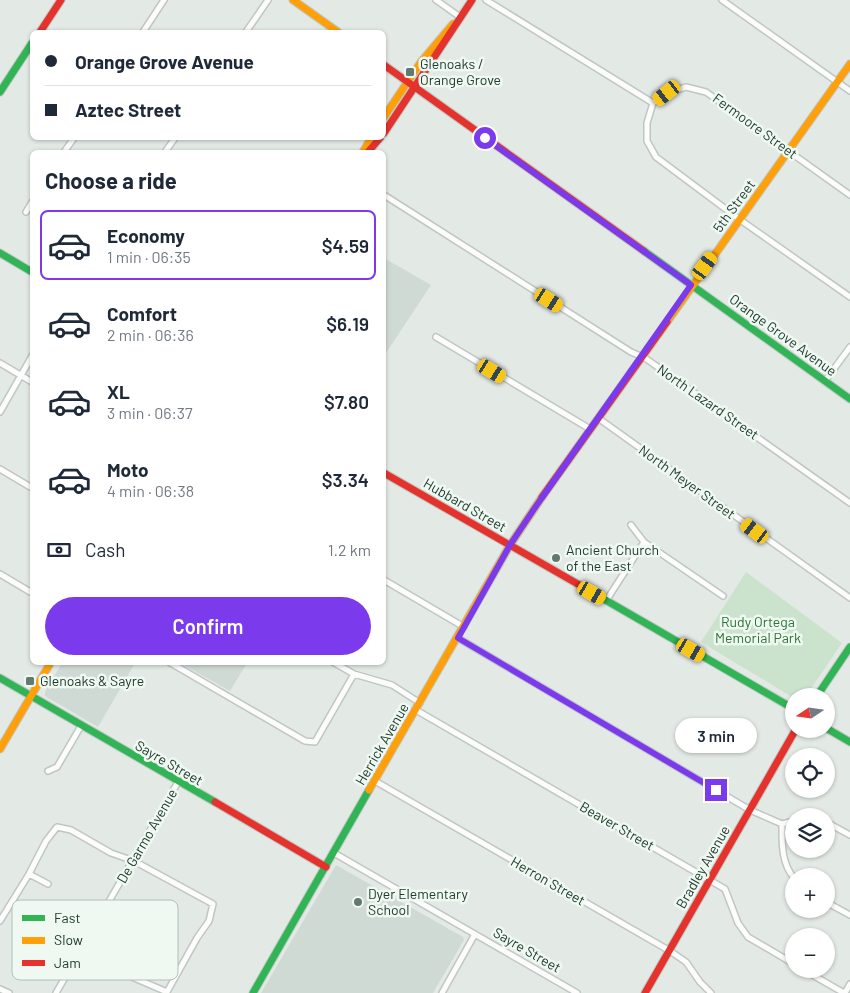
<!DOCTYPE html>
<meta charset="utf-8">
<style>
:root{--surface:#fff;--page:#f2f2f3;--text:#1f2937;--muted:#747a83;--line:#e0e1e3;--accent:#7c3aed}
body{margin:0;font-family:Barlow,sans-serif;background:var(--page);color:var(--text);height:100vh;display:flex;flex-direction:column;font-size:19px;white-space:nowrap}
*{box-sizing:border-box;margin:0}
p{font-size:16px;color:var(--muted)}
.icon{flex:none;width:28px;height:28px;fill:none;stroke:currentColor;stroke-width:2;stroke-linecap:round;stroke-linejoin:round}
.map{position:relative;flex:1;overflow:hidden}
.details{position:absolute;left:30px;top:150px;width:356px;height:515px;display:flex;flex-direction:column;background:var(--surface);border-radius:8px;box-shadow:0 1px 4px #0004}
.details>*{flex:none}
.banner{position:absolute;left:30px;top:30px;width:356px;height:110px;border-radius:8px;box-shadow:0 1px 4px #0004;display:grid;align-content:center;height:110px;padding:0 15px;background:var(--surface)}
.needle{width:32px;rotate:257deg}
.tools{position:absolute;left:785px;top:688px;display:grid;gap:10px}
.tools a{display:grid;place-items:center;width:50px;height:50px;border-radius:50%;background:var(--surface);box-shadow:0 1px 4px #0004;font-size:25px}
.end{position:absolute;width:22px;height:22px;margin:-11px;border:6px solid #7c3aed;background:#fff;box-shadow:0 0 0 2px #fff}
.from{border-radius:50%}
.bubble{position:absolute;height:35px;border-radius:18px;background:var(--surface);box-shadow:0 1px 4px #0004;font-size:16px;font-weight:600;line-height:35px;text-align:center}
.car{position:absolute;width:15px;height:30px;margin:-15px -8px;border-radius:6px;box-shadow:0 0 4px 1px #0007;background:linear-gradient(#f5c518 24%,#345 0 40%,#f5c518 0 76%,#345 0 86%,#f5c518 0)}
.banner b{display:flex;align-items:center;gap:18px;height:48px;font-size:19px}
.banner b+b{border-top:1px solid var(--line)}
.banner i{width:12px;height:12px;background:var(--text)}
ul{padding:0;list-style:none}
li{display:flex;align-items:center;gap:15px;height:70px;margin:0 10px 8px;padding:0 5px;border:2px solid transparent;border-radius:8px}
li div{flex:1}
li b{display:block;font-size:19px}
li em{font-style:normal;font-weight:600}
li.selected{border-color:var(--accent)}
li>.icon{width:45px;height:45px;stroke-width:1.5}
h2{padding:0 15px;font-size:22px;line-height:60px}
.pay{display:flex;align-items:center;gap:12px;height:55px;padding:0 15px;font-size:19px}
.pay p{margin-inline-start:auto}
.primary-button{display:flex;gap:10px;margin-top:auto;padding:10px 15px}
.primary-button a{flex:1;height:58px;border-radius:30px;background:var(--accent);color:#fff;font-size:20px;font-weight:600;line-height:58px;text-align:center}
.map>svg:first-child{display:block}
.built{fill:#d0dad4}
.green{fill:#cbe3cd}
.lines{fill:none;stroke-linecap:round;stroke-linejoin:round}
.street-casing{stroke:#c0c6c2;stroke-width:8}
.fast-casing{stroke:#bec7c2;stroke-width:9}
.slow-casing{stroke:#bec7c2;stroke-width:9}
.jam-casing{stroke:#bec7c2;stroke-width:9}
.street{stroke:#fbfcfb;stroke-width:5}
.fast{stroke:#30b455;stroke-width:7}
.slow{stroke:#ff9f0a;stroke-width:7}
.jam{stroke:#e5322d;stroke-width:7}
.route{stroke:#7c3aed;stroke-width:6}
.poi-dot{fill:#64796e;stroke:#f0f8f2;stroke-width:2}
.labels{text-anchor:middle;stroke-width:5;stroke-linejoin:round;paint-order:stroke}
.poi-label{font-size:14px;fill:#203c2e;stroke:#f0f8f2;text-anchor:start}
.street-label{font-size:14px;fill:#203c2e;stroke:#f0f8f2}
.park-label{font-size:14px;fill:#297534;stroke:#f0f8f2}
.key{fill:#f0f8f2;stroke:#b2c0b7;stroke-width:1}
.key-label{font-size:14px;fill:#203c2e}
</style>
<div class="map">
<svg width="850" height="993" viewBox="0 0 850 993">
<rect width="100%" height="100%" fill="#e3e9e5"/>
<path class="built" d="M384,258l47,27 -47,71z
M62,663h73l-37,64 -53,-31v-4z
M180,663h67l-17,28z
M336,865l127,72 1,3 -31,53h-172z"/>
<path class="green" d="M746,572l96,71 -36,53h-12v2l-93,-56z"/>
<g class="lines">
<defs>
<path id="street" d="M436,0l24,17
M486,0l167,103 -6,20v18l9,16 83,62 111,78
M722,0l128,91
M143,32l21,-32
M246,32l22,-32
M653,103l14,-10 19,-6 20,5 144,103
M64,152l10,-14
M165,152l10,-14
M384,195l247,157 14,6 205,145
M26,212l6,-10
M436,337l154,92
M0,363l32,19
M825,381l25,-34
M0,412l32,-56
M598,418l252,180
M0,469l32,19
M631,525l13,17 79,54
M0,574l32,19
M384,580l80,47
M606,601l38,-59
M458,638l292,172 32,14 12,-3
M169,662l136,79 10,1 39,-68
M333,662l21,12 38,11 28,18
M416,710l309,179 13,34 10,14 46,27
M48,771l9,-4 24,-41
M375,781l295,170 16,11 14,20 11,11
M826,822l24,13
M782,824c0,18 -1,39 12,54
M334,853l243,140
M29,874l19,10
M826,902l24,13
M102,914l23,14
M0,921l29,-47 17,-33 11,-14 14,3 40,23 23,8 79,43 -4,17 -12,17 -30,54 -42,-18
M802,969l42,24
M0,989l9,4
M56,993l122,-211
M442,993l33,-59
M845,993l5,-9"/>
<path id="fast" d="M0,92l32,-49
M644,251l206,148
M0,253l32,19
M583,587l211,122
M0,678l215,124
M817,696l33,-49
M826,728l24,14
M253,993l116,-203"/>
<path id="slow" d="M293,0l45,32
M384,117l37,-55 32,-38
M363,152l8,-14
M667,322l183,-258
M0,749l51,-87
M369,790l141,-245 32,-48"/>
<path id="jam" d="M40,32l21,-32
M384,65l260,186
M384,133l88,-133
M368,152l12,-14
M384,473l199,114
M542,497l125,-175
M215,802l111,65
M645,993l151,-264"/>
</defs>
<use href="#street" class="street-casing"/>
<use href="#fast" class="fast-casing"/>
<use href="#slow" class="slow-casing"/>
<use href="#jam" class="jam-casing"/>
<use href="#street" class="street"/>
<use href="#fast" class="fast"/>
<use href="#slow" class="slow"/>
<use href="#jam" class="jam"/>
</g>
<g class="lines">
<path class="route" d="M485,138l206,147 -157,224 -24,36 -52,93 258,152"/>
</g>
<g class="poi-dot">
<rect x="405" y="67" width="10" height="10" rx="2.5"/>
<circle cx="556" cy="558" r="5"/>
<rect x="25" y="676" width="10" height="10" rx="2.5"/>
<circle cx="358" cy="902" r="5"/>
</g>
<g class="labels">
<g class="poi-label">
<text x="420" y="69">Glenoaks /<tspan x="420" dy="16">Orange Grove</tspan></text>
<text x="566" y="555">Ancient Church<tspan x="566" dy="16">of the East</tspan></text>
<text x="40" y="686">Glenoaks &amp; Sayre</text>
<text x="368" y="899">Dyer Elementary<tspan x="368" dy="16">School</tspan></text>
</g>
<g class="street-label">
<text transform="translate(755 126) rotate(36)" y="5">Fermoore Street</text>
<text transform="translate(734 206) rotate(-54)" y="5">5th Street</text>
<text transform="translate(783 335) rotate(36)" y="5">Orange Grove Avenue</text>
<text transform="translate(708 402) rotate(35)" y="5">North Lazard Street</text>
<text transform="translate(687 482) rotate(36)" y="5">North Meyer Street</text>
<text transform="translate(465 505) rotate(30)" y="5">Hubbard Street</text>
<text transform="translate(382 744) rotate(-60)" y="5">Herrick Avenue</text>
<text transform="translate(169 763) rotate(30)" y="5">Sayre Street</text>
<text transform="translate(617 826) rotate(30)" y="5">Beaver Street</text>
<text transform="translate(147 836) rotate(-60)" y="5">De Garmo Avenue</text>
<text transform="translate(703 867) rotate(-60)" y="5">Bradley Avenue</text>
<text transform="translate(548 881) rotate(30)" y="5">Herron Street</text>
<text transform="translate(527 950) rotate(30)" y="5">Sayre Street</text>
</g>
<g class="park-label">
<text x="758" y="627">Rudy Ortega<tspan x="758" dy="16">Memorial Park</tspan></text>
</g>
</g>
<rect x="12" y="900" width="166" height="80" rx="8" class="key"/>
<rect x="22" y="915" width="23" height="6" fill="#30b455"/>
<rect x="22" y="937" width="23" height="7" fill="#ff9f0a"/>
<rect x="22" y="960" width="23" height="6" fill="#e5322d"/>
<g class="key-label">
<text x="54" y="923">Fast</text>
<text x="54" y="945">Slow</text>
<text x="54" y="968">Jam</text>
</g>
</svg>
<div class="tools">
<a><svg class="needle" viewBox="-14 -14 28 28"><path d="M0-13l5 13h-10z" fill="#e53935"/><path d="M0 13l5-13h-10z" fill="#747a83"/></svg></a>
<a><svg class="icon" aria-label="locate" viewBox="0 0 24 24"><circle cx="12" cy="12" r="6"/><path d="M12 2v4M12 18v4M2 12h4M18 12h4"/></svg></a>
<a><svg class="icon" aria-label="layers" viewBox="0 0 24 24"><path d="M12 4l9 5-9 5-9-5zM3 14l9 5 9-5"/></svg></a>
<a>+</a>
<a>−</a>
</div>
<i class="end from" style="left:485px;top:138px"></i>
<i class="end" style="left:716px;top:790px"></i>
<div class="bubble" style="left:675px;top:718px;width:82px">3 min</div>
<i class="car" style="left:667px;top:93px;rotate:232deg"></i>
<i class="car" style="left:705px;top:266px;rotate:36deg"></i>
<i class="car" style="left:549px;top:300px;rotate:122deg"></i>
<i class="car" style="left:492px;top:371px;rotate:121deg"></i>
<i class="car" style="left:755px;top:531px;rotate:306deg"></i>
<i class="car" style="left:592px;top:593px;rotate:120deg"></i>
<i class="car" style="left:691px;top:650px;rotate:120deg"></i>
<div class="banner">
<b><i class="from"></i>Orange Grove Avenue</b>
<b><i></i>Aztec Street</b>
</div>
<section class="details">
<h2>Choose a ride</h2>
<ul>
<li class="selected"><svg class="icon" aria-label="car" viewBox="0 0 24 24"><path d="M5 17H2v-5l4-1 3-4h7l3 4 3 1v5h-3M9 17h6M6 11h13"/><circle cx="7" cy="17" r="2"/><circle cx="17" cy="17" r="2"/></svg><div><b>Economy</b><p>1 min · 06:35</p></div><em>$4.59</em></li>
<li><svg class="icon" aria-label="car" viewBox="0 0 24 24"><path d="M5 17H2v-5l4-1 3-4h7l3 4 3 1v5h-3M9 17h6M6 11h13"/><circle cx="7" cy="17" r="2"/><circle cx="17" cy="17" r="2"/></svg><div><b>Comfort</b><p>2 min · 06:36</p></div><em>$6.19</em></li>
<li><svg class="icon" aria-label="car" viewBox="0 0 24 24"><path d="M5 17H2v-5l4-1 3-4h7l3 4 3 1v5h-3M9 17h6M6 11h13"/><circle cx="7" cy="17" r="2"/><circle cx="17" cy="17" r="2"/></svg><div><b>XL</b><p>3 min · 06:37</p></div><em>$7.80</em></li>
<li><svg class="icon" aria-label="car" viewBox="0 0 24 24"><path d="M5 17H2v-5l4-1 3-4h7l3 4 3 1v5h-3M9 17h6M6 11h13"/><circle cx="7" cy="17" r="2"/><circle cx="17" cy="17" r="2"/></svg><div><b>Moto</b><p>4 min · 06:38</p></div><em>$3.34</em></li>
</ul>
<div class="pay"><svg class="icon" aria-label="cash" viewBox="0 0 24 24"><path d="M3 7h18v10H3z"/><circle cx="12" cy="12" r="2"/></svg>Cash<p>1.2 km</p></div>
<div class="primary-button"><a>Confirm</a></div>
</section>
</div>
